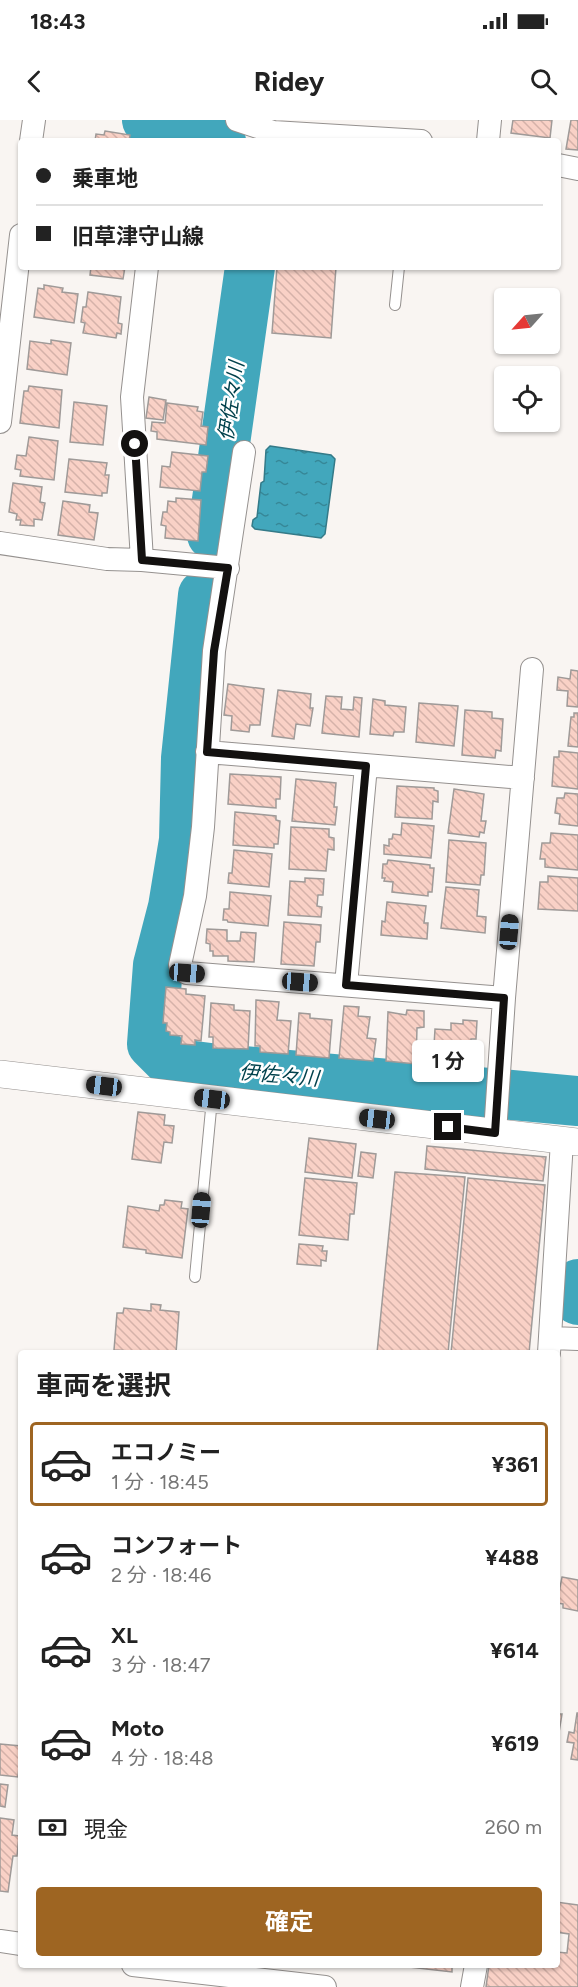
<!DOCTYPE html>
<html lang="ja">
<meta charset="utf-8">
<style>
:root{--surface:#fff;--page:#f2f2f2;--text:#222;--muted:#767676;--line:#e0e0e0;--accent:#9e6522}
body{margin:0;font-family:Figtree,"Noto Sans JP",sans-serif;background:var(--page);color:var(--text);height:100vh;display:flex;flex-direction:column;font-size:22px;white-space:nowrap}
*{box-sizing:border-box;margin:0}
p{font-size:20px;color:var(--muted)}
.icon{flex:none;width:33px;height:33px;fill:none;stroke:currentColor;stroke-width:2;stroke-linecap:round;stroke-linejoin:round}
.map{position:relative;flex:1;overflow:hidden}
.panel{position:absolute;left:18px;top:1230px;width:542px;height:618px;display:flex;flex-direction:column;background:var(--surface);border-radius:6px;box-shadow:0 2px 4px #0004}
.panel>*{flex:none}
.guide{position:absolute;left:18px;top:18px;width:543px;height:132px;border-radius:6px;box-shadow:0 2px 4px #0004;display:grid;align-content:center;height:132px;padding:0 18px;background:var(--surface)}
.needle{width:39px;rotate:243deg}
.fabs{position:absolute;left:494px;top:168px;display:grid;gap:12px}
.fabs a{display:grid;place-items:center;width:66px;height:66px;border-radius:6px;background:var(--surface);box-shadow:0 2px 4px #0004;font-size:30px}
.end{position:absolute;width:27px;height:27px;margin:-14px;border:8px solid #131110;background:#fff;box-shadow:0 0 0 3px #fff}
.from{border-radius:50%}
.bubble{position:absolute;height:42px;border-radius:6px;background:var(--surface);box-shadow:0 2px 4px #0004;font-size:20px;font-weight:700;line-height:42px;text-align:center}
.car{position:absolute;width:18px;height:36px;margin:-18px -9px;border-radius:8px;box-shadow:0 0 4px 2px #0007;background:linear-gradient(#222 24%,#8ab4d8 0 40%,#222 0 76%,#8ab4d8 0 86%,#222 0)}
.guide b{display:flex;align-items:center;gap:21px;height:57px;font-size:22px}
.guide b+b{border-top:2px solid var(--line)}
.guide i{width:15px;height:15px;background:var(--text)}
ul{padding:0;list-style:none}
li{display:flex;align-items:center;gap:18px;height:84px;margin:0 12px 9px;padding:0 6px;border:3px solid transparent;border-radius:6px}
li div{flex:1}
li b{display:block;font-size:22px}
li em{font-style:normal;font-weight:700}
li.on{border-color:var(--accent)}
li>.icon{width:54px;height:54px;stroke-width:1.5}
h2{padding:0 18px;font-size:27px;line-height:72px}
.pay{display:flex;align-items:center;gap:15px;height:66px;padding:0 18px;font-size:22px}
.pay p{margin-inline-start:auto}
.action{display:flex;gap:12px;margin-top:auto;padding:12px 18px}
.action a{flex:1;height:69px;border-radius:6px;background:var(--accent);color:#fff;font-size:24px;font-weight:700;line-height:69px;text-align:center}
.status{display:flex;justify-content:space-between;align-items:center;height:42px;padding:0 30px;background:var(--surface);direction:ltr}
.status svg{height:16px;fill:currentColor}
header{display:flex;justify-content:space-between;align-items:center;height:78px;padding:0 18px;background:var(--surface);font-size:27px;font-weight:700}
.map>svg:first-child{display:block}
.water{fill:url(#water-ripples);stroke:#347a88;stroke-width:1.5}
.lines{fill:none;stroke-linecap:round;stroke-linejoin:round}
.river{stroke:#42a7bc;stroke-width:50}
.building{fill:url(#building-back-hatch);stroke:#9f9a98;stroke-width:1.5}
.service-casing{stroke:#95918f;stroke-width:12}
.minor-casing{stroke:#95918f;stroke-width:24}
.tertiary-casing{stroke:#95918f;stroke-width:28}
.service{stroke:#fff;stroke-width:10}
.minor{stroke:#fff;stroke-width:22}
.tertiary{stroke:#fff;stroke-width:27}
.route{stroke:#131110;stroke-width:8}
.labels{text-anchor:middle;stroke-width:5;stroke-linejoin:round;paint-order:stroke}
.water-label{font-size:20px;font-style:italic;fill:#02424d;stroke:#fff}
</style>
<div class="status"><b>18:43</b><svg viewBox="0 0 49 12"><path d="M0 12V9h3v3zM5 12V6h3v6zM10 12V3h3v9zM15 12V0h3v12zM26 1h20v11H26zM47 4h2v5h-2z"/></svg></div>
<header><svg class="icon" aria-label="back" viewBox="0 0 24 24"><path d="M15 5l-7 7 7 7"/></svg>Ridey<svg class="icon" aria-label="search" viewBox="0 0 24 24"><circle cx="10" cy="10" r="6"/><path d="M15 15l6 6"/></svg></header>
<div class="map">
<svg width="578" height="1867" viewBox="0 0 578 1867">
<defs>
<pattern id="water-ripples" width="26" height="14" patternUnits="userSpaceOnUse" patternTransform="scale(1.5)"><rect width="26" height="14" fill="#42a7bc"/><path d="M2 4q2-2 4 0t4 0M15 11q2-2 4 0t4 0" fill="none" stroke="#368797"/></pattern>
<pattern id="building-back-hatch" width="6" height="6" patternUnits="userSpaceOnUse" patternTransform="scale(1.5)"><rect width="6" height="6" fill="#f9d1c6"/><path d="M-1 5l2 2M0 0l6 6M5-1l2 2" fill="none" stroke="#d5b2a9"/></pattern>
</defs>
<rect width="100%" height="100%" fill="#f9f5f2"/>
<path class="water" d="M270,326l61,9 4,4 -10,75 -4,4 -66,-9 -3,-3 1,-6 4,-3 4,-34 3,-2 2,-31z"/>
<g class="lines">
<path class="river" d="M147,0l74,21
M212,415l38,-268
M203,475l-17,163 -2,82 -11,67 -15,58 -6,79 19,19 39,5 368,33
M578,1164v16"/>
</g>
<path class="building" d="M513,0h39l-2,18 -39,-5z
M571,0h7v30l-12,-1z
M105,11l25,4 -1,6h-34l1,-7 8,1z
M91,147h38h-4l-2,12 -33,-4z
M277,147h59l-5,71 -59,-5z
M44,165l19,3 -1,4 16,2 -4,29 -40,-6 4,-29 6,1z
M88,172l33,5 -3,26 4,1 -1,10 -4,-1 -1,5 -33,-5 2,-10 -4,-1 2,-15h3z
M51,220l20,3 -4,32 -40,-6 3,-28 21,3z
M29,266l33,4 -3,38 -39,-5 4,-32h4z
M149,277l17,3 -3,20 -17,-2z
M74,282l33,4 -4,39 -33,-3z
M167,283l31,4 -1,4 6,1 -2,14 7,1 -2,18 -49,-6v-7l-6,-1 1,-9 13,1z
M29,317l29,4 -4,39 -34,-4 1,-6 -6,-1 2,-14 9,1z
M172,332l36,4 -2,16h-4l-2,19 -40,-4 2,-21 8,1z
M69,339l38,4 -2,12h4l-2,18h-5v3l-37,-4z
M13,363l29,4 -2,15 5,1 -3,17 -8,-1v7l-14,-1 1,-5h-5l1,-6 -8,-2z
M176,378l25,2 -3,41 -33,-3 1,-12 -5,-1 2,-13h4l1,-11 8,1z
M63,381l27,4 -1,7 9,1 -4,27 -36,-5z
M571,550l7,1v36l-11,-1 1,-15 -11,-1 1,-13 12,2z
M228,564l36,5 -4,36h-10l-1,7 -18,-2 1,-14 -8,-1z
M278,570l33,4 -1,14h3l-3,18 -14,-2 -2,15 -22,-3z
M326,576l16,1 -1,12 12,1 1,-13 8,1 -3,39 -37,-4z
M373,579l12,2v4l21,2 -2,25h-10l-1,4 -23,-2z
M419,583l39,3 -4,40 -38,-4z
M465,590l27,2v6l11,1 -2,32 -5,-1 -1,8 -33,-3z
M574,593h4v34l-10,-1 3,-29h3z
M559,631l19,2v36l-26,-3 2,-29h5z
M230,654l51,3 -1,22h-4v9l-48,-4z
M296,659l40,4 -2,24h3l-2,18 -43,-4z
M397,666l37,2v2l4,1v11l-5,-1 -1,18 -37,-2z
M454,669l30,5 -3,27h5l-2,12 -4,-1 -1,5 -31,-4z
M565,673l13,1v32l-19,-2 1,-10 -5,-1 2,-15h7z
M235,692l41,4v4l4,1 -2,23h-4v4l-41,-3z
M402,703l32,3 -3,32 -47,-4v-9l5,1v-7h3l1,-5 8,1z
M291,707l38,2v8l5,1v12l-6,-1 -2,22 -37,-2z
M551,713l27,2v35l-33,-3v-8h-5l2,-16h8z
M449,720l37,3 -2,32h-3l-1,10 -34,-3z
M234,730l38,4 -3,33 -41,-4 1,-10h3z
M388,740l42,5v3h4l-2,24h-4v4l-36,-4 1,-10 -9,-1 1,-3h-3l1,-14h4z
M548,756l30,2v33l-40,-2 2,-27h8z
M305,758l19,1 -1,16h-5l-1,11 5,1 -1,10 -33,-2 2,-34 15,1z
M446,767l33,3 -2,26 9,1 -1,16 -44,-5z
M230,772l41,4 -3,30 -40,-4 -1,-2h-4l1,-11h5z
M387,782l39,4 -2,17h4l-1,16 -46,-4 1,-14 3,1z
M284,802l37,3 -1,17h-4l-2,24 -33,-2z
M207,809l20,1v11h13l1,-9 15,1 -2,29 -26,-1v-5h-15v-5h-3v-7l-4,-1z
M166,867l20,2v5l19,2 -4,45 -6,-1v5l-14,-1 1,-8 -12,-1v-3l-4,-1 1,-8h-4z
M256,880l23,2 -2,18 14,1 -3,33 -28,-2v-6h-5z
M211,883l23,2v5l16,1 -2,38 -35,-1v-11h-4z
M344,886l15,1 -1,9 12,1 -3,21 9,1 -3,22 -34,-3z
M407,890l17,1v16l-7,1 -1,36 -30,-3 2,-49 18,3z
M299,893l11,1v4l22,2 -3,38 -33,-3z
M463,900l14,1 -1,18h-5l-2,26 -36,-3 2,-33 16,1v-7l12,1z
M138,992l27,3 -1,10 10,1 -2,17 -8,-1 -3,21 -29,-4z
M309,1018l47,6 -4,34 -47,-6z
M427,1026l119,11 -3,24 -118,-12z
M361,1032l15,2 -3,24 -15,-2z
M395,1052l70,5 -17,176h-71z
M305,1058l52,5 -3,31h-4l-2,26 -49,-5z
M468,1058l77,7 -16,168h-78z
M165,1080l17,2 -1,6 7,1 -6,49 -36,-5v-3l-23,-3 5,-41 31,5 1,-6h4z
M299,1124l24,2 -1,5h5l-1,10 -5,-1v6l-24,-2z
M151,1184l10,1 -1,5 19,2 -3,41h-46v-2l-16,-1 3,-37h6l1,-5 27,3z
M562,1457l16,3v31l-15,-3v-4l-6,-1z
M577,1593h1v47l-7,-1 3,-16 -7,-1 2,-10 5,1z
M556,1594h6l-6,37z
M0,1624l21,2 -3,31 -18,-2z
M0,1664l8,1 -3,22 -5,-1z
M0,1698l14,2 -2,15 7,1 -2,20h-4l-5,36 -8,-1z
M556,1782l22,3v82h-92l3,-22h67v-13l11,1 2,-19 -13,-2z
M409,1845h43v7l-44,-5z"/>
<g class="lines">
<defs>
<path id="service" d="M395,185l4,-38
M195,1157l17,-178"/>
<path id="minor" d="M237,0l36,12 148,9
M31,21l3,-21
M488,21l2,-21
M558,45l20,4
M0,302l21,-187
M244,332l-30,199 -11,176 -8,69 -15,69 7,8 317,25
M0,423l107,16 35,1 86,8
M142,440l-10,-163 15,-130
M207,632l316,26
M346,865l20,-219
M495,1013l9,-135 28,-329
M551,1218l27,1
M549,1233l13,-212
M0,1821l21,3
M133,1845l192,22
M472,1867l4,-22"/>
<path id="tertiary" d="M0,954l578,68"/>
</defs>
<use href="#service" class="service-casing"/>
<use href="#minor" class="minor-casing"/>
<use href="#tertiary" class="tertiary-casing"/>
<use href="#service" class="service"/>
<use href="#minor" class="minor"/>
<use href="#tertiary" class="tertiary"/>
</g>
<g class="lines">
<path class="route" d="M135,324l7,116 86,8 -14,83 -7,101 159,14 -20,219 158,13 -9,135 -47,-6"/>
</g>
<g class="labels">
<g class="water-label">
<text transform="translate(231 281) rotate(-82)" y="7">伊佐々川</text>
<text transform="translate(279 955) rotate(5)" y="7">伊佐々川</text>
</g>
</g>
</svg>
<div class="fabs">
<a><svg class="needle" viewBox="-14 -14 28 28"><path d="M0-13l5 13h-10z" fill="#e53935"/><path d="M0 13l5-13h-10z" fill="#767676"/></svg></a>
<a><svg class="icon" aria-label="locate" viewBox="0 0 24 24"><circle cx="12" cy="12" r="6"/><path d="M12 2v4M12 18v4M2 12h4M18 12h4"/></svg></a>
</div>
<i class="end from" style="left:135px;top:324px"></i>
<i class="end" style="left:448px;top:1007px"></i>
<div class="bubble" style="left:412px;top:920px;width:72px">1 分</div>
<i class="car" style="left:509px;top:812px;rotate:5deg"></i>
<i class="car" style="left:187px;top:853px;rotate:94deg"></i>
<i class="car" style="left:300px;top:862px;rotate:94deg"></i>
<i class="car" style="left:104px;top:966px;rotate:277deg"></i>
<i class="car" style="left:212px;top:979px;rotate:277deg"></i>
<i class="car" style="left:377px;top:999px;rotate:277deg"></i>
<i class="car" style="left:201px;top:1090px;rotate:5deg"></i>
<div class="guide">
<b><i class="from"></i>乗車地</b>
<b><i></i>旧草津守山線</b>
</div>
<section class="panel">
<h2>車両を選択</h2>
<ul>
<li class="on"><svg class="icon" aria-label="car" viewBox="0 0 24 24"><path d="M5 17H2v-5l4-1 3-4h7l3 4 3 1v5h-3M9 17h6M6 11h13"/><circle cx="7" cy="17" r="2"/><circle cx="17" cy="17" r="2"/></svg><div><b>エコノミー</b><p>1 分 · 18:45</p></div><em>¥361</em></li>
<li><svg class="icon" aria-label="car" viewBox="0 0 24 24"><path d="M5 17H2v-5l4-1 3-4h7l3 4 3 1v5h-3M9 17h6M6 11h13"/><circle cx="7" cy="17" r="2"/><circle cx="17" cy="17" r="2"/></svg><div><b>コンフォート</b><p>2 分 · 18:46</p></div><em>¥488</em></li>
<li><svg class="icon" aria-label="car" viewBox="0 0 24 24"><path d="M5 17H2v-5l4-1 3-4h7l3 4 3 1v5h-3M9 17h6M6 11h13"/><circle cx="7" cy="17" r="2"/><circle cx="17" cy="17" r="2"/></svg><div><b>XL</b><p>3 分 · 18:47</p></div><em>¥614</em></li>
<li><svg class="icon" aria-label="car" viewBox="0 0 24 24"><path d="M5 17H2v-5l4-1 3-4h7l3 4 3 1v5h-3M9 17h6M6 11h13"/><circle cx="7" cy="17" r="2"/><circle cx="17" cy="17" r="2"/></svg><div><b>Moto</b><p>4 分 · 18:48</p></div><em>¥619</em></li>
</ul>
<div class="pay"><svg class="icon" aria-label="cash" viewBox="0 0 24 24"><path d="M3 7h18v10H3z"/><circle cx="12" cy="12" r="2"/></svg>現金<p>260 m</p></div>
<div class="action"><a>確定</a></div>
</section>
</div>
